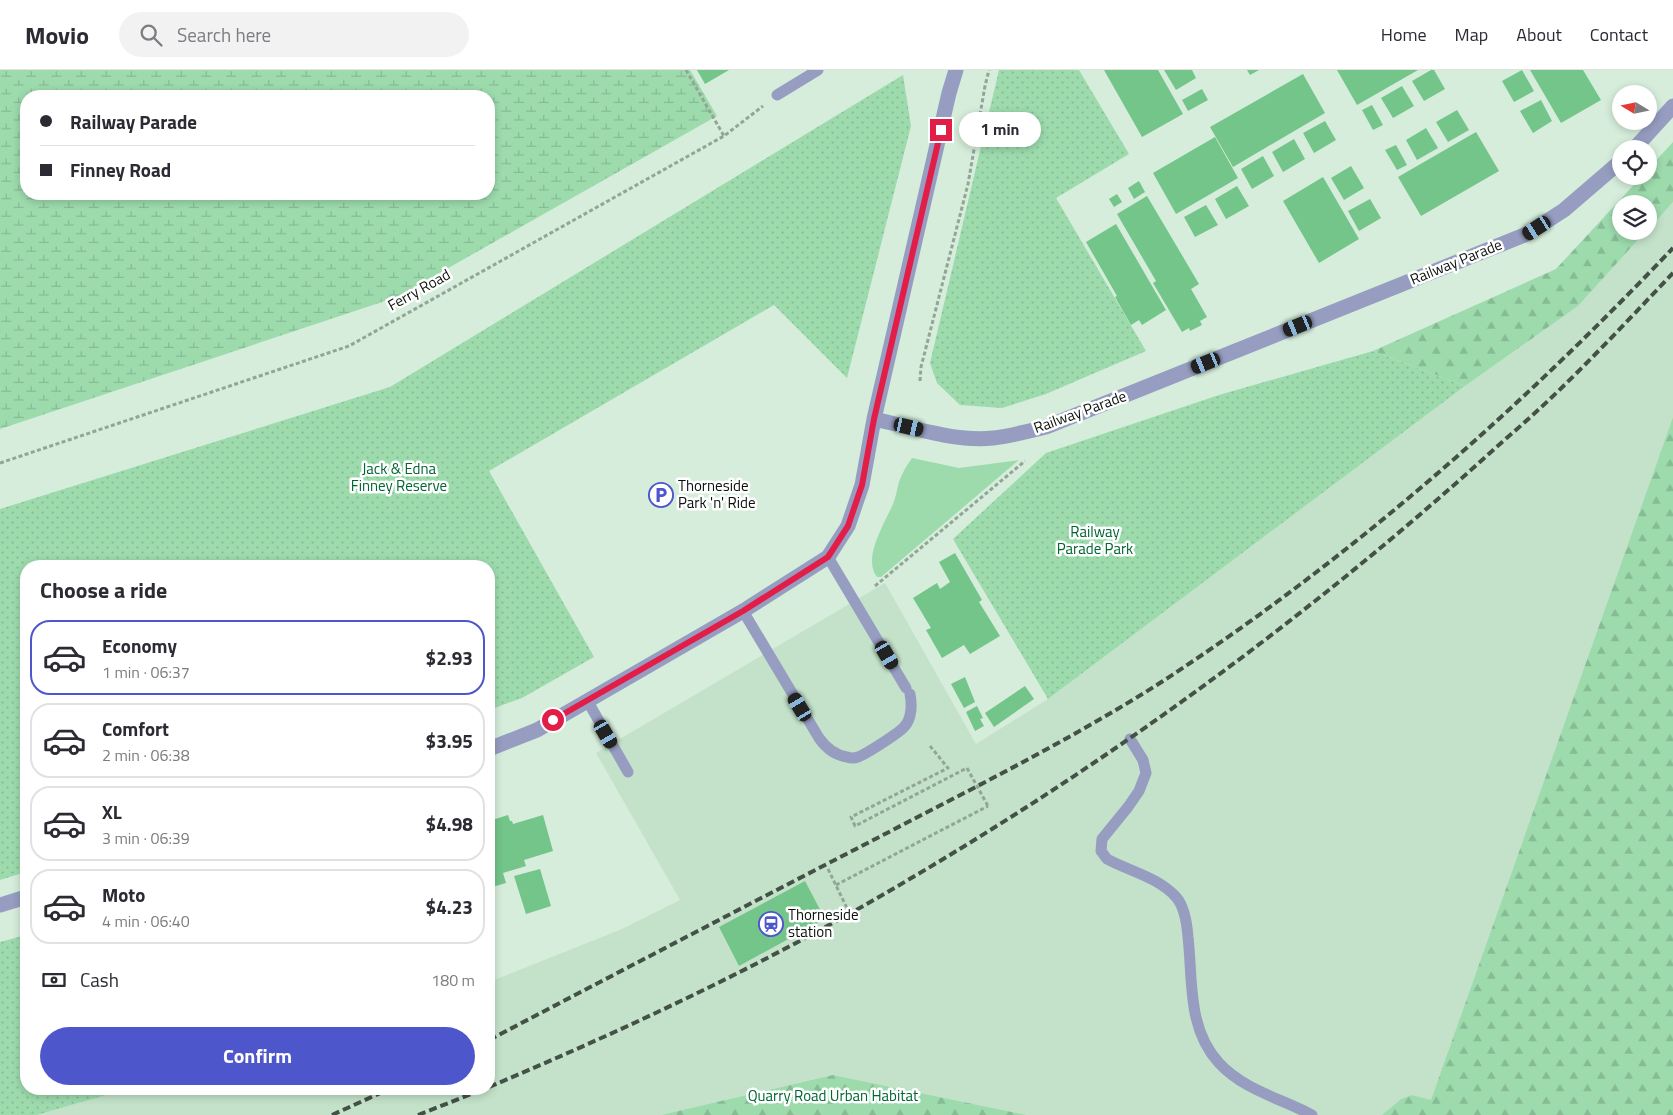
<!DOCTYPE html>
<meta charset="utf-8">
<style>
:root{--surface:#fff;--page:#f2f2f3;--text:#2b2b33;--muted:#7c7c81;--line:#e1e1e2;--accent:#4e56cc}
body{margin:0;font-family:"Titillium Web",sans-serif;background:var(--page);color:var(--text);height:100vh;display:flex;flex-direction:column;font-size:19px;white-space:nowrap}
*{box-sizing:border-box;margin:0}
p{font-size:16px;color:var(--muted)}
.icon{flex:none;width:28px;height:28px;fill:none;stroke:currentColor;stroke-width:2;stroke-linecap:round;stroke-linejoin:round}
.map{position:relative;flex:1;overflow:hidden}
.sheet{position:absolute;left:20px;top:490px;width:475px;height:535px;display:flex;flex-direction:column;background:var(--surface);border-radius:20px;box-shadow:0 2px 8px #0003}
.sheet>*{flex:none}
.banner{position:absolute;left:20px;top:20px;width:475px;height:110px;border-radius:20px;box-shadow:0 2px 8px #0003;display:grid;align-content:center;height:110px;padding:0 20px;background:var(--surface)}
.needle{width:32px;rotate:280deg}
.controls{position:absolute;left:1612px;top:15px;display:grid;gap:10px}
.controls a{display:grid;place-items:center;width:45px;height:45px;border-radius:50%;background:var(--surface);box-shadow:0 2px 8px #0003;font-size:25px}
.end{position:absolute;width:22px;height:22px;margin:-11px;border:6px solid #e11d48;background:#fff;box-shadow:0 0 0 2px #fff}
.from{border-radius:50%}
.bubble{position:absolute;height:35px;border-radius:18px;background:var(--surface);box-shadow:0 2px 8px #0003;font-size:16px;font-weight:700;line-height:35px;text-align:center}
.car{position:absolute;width:15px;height:30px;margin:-15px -8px;border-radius:6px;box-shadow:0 0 4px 1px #0007;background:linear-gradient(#222 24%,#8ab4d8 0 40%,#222 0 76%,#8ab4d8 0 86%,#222 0)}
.banner b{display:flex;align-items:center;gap:18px;height:48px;font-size:19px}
.banner b+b{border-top:1px solid var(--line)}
.banner i{width:12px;height:12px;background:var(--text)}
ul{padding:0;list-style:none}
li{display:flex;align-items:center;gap:15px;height:75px;margin:0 10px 8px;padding:0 10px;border:2px solid var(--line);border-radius:20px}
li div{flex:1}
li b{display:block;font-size:19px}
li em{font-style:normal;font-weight:700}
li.selected{border-color:var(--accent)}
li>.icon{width:45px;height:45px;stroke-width:1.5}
h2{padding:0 20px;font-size:22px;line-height:60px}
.pay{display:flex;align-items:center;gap:12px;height:55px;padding:0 20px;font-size:19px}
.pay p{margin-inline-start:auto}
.action{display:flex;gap:10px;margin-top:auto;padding:10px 20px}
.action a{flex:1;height:58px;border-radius:30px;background:var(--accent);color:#fff;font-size:20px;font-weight:700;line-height:58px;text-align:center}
header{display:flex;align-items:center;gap:30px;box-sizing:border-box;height:70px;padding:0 25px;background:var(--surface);border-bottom:1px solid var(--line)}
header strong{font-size:24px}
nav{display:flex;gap:28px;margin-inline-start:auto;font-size:18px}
.search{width:350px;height:45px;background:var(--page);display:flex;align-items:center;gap:12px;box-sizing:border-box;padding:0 18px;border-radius:28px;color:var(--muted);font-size:19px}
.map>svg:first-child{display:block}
.built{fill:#c4e2ca}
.grass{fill:#9ddbad}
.forest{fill:url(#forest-firs)}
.wetland{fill:url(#wetland-marsh);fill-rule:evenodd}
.park{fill:url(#park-dots)}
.building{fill:#73c58a}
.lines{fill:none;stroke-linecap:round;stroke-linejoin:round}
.path{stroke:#92a596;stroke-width:3;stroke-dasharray:4 2.5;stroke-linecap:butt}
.service{stroke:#969dc1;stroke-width:11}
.minor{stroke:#969dc1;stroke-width:15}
.rail{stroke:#445147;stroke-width:4;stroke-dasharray:8 4;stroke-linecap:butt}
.path-bridge{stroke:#92a596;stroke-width:3;stroke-dasharray:4 2.5;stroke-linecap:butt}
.route{stroke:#e11d48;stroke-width:6}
.labels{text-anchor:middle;stroke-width:5;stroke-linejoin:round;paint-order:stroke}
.street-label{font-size:15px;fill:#0a120c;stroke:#fff}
.park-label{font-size:15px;fill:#016632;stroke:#fff}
.poi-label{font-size:15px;fill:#0a120c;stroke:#fff;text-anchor:start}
</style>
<header>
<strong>Movio</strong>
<div class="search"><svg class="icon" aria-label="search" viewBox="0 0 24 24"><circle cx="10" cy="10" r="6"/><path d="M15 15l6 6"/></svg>Search here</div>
<nav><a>Home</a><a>Map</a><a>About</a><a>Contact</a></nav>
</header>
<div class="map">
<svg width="1673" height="1045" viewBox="0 0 1673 1045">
<defs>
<pattern id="forest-firs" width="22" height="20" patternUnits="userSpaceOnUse" patternTransform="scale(1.25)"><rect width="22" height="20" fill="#9ddbad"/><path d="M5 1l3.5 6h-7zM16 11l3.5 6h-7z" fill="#86bb94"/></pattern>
<pattern id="wetland-marsh" width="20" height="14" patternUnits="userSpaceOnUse" patternTransform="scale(1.25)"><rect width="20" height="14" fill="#9ddbad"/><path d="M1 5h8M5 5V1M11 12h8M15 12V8" fill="none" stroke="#86bb94"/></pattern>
<pattern id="park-dots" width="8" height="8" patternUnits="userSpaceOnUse" patternTransform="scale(1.25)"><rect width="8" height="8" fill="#9ddbad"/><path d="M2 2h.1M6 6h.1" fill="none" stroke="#86bb94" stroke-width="1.8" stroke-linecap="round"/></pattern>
</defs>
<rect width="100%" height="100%" fill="#d5edda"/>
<path class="built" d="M1673,132v215l-242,684 -19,-6 -11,4 -19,16h-355l-194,-40 -172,40h-624l90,-26h362v-107l133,-53 58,-29 -84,-147 289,-170 91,161 72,-45 417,-313 113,-80 68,-75h3v-2z"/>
<path class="grass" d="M912,388l47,10 60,-8 -138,117h-4c-15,-19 8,-54 16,-73 3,-7 4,-15 6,-22 3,-9 8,-17 13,-24z"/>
<path class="forest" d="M1673,72v60l-24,27v-25h-28v27h25l-68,75 -113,80 -92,-35 183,-82 86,-93h7v-8z
M1673,347v698h-291l19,-16 11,-4 19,5z
M833,1005l194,40h-366z"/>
<path class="wetland" d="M0,0h690l27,46 -320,181 -397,132zM26,26h463v98h-463z"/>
<path class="park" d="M999,0h80l50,84 -73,44 90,153 -100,43 -44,14 -42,-3 -23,-22 -7,-20z
M903,5l8,51 -64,252 -73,-73 -285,166 105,186 -72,41 -33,12v-144h-463v306l-26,8v-371l390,-122z
M1373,281l92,35 -417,313 -95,-160 93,-86 173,-58z
M26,865v154h101l-90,26h-37v-173z"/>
<path class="building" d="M697,0h32l-24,14z
M1104,0h54l25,44 -41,23z
M1164,0h28l4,8 -20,12z
M1247,0h12l-9,5z
M1337,0h81l-61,35z
M1431,0h3l11,19 -21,12 -12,-20z
M1522,0l12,21 -20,11 -12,-21z
M1530,0h53l18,30 -40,23z
M1303,4l22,39 -92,54 -23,-40z
M1402,16l12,20 -21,12 -12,-20z
M1202,19l6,11 -20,11 -6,-11z
M1541,30l11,21 -19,12 -13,-22z
M1372,35l11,20 -10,5 -11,-20z
M1457,40l12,20 -21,12 -12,-20z
M1325,51l11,19 -22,13 -11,-20z
M1426,58l12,20 -21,12 -11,-20z
M1476,62l23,39 -78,45 -23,-39z
M1215,67l23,41 -62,36 -23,-41z
M1294,69l11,20 -22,13 -11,-20z
M1396,75l11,20 -10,5 -12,-20z
M1263,86l11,20 -22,13 -11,-20z
M1351,96l13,22 -20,12 -13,-22z
M1323,107l36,62 -40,24 -36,-62z
M1139,111l6,11 -11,7 -6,-11z
M1237,116l12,20 -23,13 -11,-20z
M1117,124l5,8 -8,5 -5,-8z
M1147,126l52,88 -8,5 16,28 -7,4 2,4 -12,6 -1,-3 -7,4 -29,-49 3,-2 -39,-67z
M1370,129l11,19 -22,13 -11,-20z
M1206,135l12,20 -23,12 -11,-20z
M1116,154l50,86 -24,15 -3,-5 -8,5 -16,-28 2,-1 -31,-54z
M955,483l27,47 -3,2 21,34 -30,18 -6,-9 -22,13 -16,-28 5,-2 -18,-30 24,-15 3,6 10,-7 -11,-20z
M965,607l10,25 -11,6 -13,-24z
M1025,616l9,13 -40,28 -9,-14z
M977,636l6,12 -3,1 4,7 -9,5 -9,-19z
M508,745l2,6h2l1,3 30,-9 10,36 -29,9 2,6 -23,7 3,10 -17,5v-67z
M540,799l11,37 -25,8 -12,-38z
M805,811l20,38 -86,47 -20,-39z"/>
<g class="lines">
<path class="path" d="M686,0l38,66
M920,311l1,-14 47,-183 17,-98 4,-16
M0,393l349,-117 375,-210 39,-30
M875,516l150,-125
M930,676l18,22 -97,49 4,9 112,-58
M828,799l19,39
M836,815l152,-79"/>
<path class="service" d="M777,25l41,-25
M828,487l78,131
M743,541l76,127c7,10 15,17 28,19 3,1 8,1 11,0 8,-3 41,-24 46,-30 8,-8 8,-23 6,-33
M587,630l41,72
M1130,669l13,21 3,13 -7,18 -11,16 -26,32 -1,12 6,8c22,12 51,18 69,38 9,10 11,27 12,40 5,44 -1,91 31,126 25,27 61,35 93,52"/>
<path class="minor" d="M1634,79l39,-43
M874,349c38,8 80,23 119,19 18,-2 36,-7 53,-11l481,-193 37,-24 57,-49
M489,679l48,-19 206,-119 85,-54 20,-31 14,-41 12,-66 75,-326 7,-23
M0,835l26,-8"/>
<path class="rail" d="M489,970c132,-69 264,-138 396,-206 94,-49 189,-96 278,-153 187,-122 356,-271 510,-433
M489,1017c123,-52 244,-108 360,-173 227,-128 438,-279 632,-453 23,-21 47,-41 70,-63 42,-40 82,-83 122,-125
M332,1045l57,-26
M418,1045l66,-26"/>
<path class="path-bridge" d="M967,698l21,38"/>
</g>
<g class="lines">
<path class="route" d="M553,650l190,-109 85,-54 20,-31 14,-41 12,-66 67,-289"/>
</g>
<defs>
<symbol id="parking-ring" viewBox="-11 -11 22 22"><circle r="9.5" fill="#fff" stroke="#4e56cc" stroke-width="1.5"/><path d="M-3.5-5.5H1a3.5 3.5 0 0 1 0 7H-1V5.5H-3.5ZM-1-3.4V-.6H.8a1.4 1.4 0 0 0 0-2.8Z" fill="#4e56cc"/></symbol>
<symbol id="station-ring" viewBox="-11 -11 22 22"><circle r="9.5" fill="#fff" stroke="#4e56cc" stroke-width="1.5"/><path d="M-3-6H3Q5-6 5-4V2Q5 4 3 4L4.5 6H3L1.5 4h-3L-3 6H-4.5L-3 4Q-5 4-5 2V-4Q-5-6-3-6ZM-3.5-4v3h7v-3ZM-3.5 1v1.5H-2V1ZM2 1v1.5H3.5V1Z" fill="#4e56cc"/></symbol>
</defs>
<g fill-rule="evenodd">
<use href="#parking-ring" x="647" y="411" width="28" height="28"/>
<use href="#station-ring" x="757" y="840" width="28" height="28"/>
</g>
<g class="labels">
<g class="street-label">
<text transform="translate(1456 192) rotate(-22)" y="5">Railway Parade</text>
<text transform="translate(419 220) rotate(-29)" y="5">Ferry Road</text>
<text transform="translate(1080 342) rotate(-20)" y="5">Railway Parade</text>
</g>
<g class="park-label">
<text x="399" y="404">Jack &amp; Edna<tspan x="399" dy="17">Finney Reserve</tspan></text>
<text x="1095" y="467">Railway<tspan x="1095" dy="17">Parade Park</tspan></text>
<text x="833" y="1031">Quarry Road Urban Habitat</text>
</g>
<g class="poi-label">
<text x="678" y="421">Thorneside<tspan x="678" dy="17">Park 'n' Ride</tspan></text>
<text x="788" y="850">Thorneside<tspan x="788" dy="17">station</tspan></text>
</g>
</g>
</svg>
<div class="controls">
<a><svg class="needle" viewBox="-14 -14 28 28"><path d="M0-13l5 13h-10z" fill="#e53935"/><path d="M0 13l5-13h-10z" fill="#7c7c81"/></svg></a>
<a><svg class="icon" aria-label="locate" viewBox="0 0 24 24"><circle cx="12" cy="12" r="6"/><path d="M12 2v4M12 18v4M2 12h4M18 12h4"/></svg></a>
<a><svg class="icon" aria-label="layers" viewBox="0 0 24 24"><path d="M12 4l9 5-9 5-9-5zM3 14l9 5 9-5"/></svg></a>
</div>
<i class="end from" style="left:553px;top:650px"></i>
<i class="end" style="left:941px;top:60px"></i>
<div class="bubble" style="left:959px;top:42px;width:82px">1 min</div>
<i class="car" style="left:1537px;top:158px;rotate:237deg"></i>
<i class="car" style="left:1298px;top:256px;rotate:248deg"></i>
<i class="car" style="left:1206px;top:293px;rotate:248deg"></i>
<i class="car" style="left:909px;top:357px;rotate:103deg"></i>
<i class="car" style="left:887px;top:585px;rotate:150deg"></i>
<i class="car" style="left:800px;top:637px;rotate:329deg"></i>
<i class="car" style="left:606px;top:664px;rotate:150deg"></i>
<div class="banner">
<b><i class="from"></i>Railway Parade</b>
<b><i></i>Finney Road</b>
</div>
<section class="sheet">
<h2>Choose a ride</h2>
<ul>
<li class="selected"><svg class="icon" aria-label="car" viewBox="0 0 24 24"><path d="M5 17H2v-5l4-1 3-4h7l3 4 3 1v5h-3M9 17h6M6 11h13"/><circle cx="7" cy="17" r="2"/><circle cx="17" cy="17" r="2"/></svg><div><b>Economy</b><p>1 min · 06:37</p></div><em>$2.93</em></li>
<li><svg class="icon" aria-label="car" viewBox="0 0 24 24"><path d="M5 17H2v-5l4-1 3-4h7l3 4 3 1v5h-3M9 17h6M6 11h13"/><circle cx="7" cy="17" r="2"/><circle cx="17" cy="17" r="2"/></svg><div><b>Comfort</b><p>2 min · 06:38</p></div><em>$3.95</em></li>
<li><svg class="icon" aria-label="car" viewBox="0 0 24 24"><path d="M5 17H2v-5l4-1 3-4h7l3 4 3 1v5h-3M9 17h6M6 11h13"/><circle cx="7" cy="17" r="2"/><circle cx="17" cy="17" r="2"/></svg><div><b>XL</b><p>3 min · 06:39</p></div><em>$4.98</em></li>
<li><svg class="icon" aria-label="car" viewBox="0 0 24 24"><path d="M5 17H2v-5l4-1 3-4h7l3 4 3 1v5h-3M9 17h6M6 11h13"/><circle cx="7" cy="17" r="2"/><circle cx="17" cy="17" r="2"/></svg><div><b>Moto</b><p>4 min · 06:40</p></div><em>$4.23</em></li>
</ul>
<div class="pay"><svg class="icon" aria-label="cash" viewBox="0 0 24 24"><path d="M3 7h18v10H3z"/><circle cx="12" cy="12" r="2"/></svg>Cash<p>180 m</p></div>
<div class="action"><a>Confirm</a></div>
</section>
</div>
